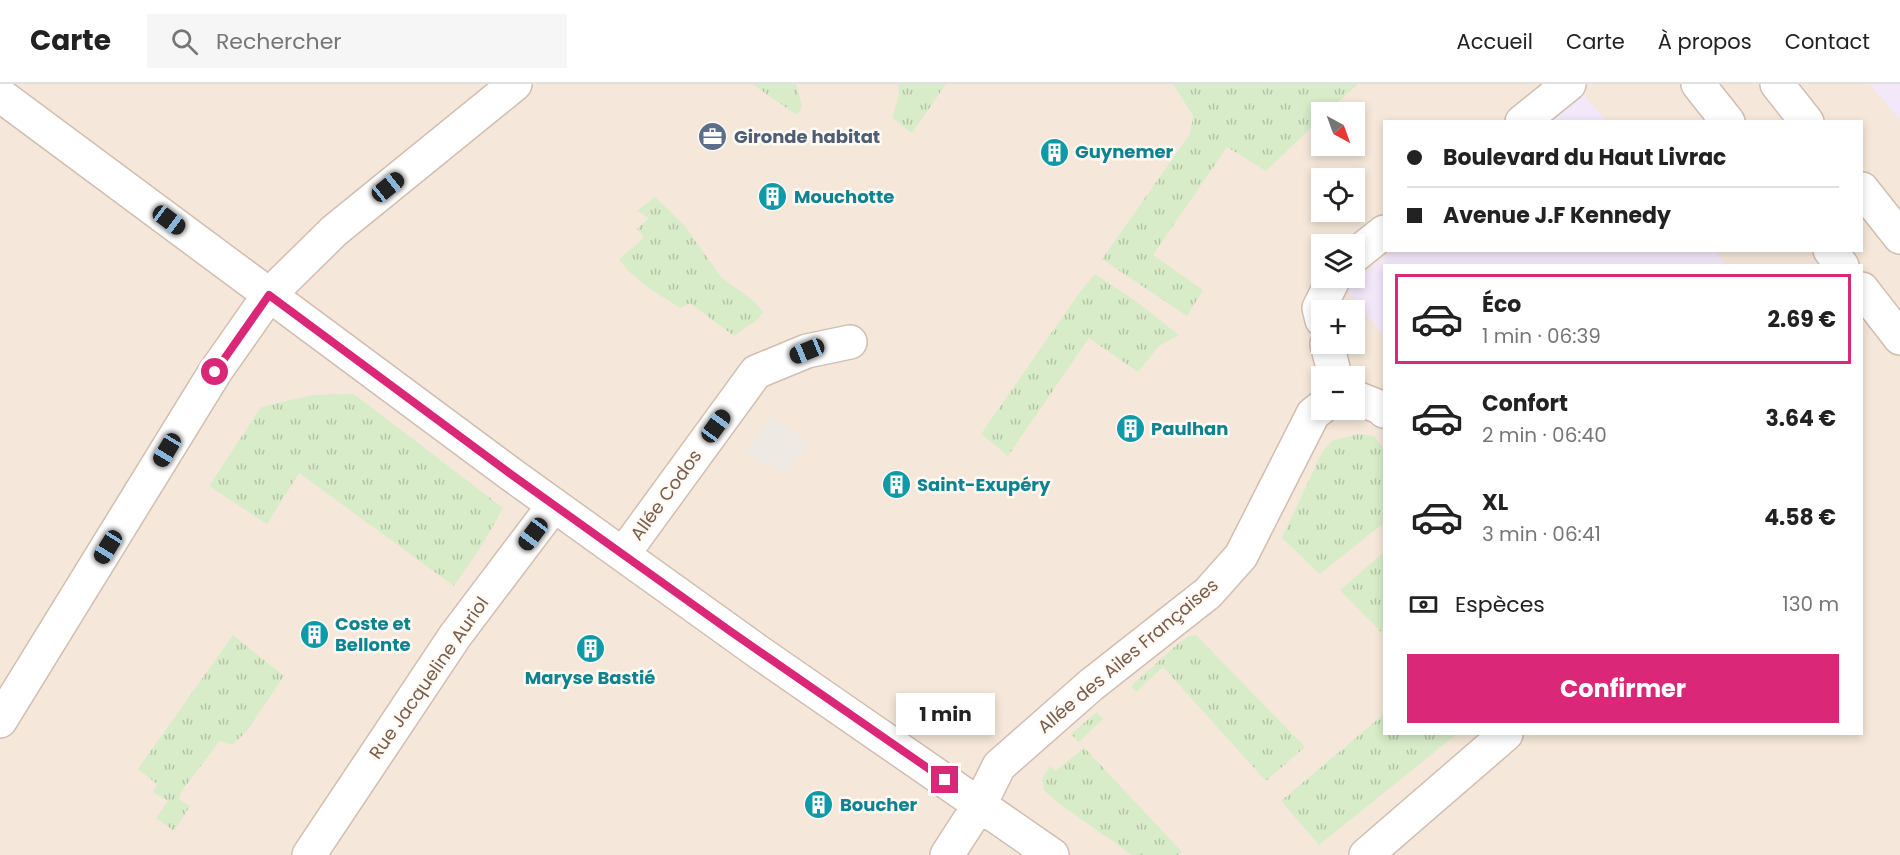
<!DOCTYPE html>
<html lang="fr">
<meta charset="utf-8">
<style>
:root{--surface:#fff;--page:#f6f6f6;--text:#222;--muted:#767676;--line:#e0e0e0;--accent:#db2777}
body{margin:0;font-family:Poppins,sans-serif;background:var(--page);color:var(--text);height:100vh;display:flex;flex-direction:column;font-size:22px;white-space:nowrap}
*{box-sizing:border-box;margin:0}
p{font-size:20px;color:var(--muted)}
.icon{flex:none;width:33px;height:33px;fill:none;stroke:currentColor;stroke-width:2;stroke-linecap:round;stroke-linejoin:round}
.map{position:relative;flex:1;overflow:hidden}
.panel{position:absolute;left:1383px;top:180px;width:480px;height:471px;display:flex;flex-direction:column;background:var(--surface);border-radius:0px;box-shadow:0 3px 9px #0003}
.panel>*{flex:none}
.top-card{position:absolute;left:1383px;top:36px;width:480px;height:132px;border-radius:0px;box-shadow:0 3px 9px #0003;display:grid;align-content:center;height:132px;padding:0 24px;background:var(--surface)}
.needle{width:39px;rotate:139deg}
.controls{position:absolute;left:1311px;top:18px;display:grid;gap:12px}
.controls a{display:grid;place-items:center;width:54px;height:54px;border-radius:0px;background:var(--surface);box-shadow:0 3px 9px #0003;font-size:30px}
.end{position:absolute;width:27px;height:27px;margin:-14px;border:8px solid #db2777;background:#fff;box-shadow:0 0 0 3px #fff}
.from{border-radius:50%}
.bubble{position:absolute;height:42px;border-radius:0px;background:var(--surface);box-shadow:0 3px 9px #0003;font-size:20px;font-weight:700;line-height:42px;text-align:center}
.car{position:absolute;width:18px;height:36px;margin:-18px -9px;border-radius:8px;box-shadow:0 0 4px 2px #0007;background:linear-gradient(#222 24%,#8ab4d8 0 40%,#222 0 76%,#8ab4d8 0 86%,#222 0)}
.top-card b{display:flex;align-items:center;gap:21px;height:57px;font-size:22px}
.top-card b+b{border-top:2px solid var(--line)}
.top-card i{width:15px;height:15px;background:var(--text)}
ul{padding:10px 0 0;list-style:none}
li{display:flex;align-items:center;gap:18px;height:90px;margin:0 12px 9px;padding:0 12px;border:3px solid transparent;border-radius:0px}
li div{flex:1}
li b{display:block;font-size:22px}
li em{font-style:normal;font-weight:700}
li.on{border-color:var(--accent)}
li>.icon{width:54px;height:54px;stroke-width:1.5}
.pay{display:flex;align-items:center;gap:15px;height:66px;padding:0 24px;font-size:22px}
.pay p{margin-inline-start:auto}
.primary-button{display:flex;gap:12px;margin-top:auto;padding:12px 24px}
.primary-button a{flex:1;height:69px;border-radius:0px;background:var(--accent);color:#fff;font-size:24px;font-weight:700;line-height:69px;text-align:center}
header{display:flex;align-items:center;gap:36px;box-sizing:border-box;height:84px;padding:0 30px;background:var(--surface);border-bottom:2px solid var(--line)}
header strong{font-size:28px}
nav{display:flex;gap:33px;margin-inline-start:auto;font-size:21px}
.search{width:420px;height:54px;background:var(--page);display:flex;align-items:center;gap:15px;box-sizing:border-box;padding:0 21px;border-radius:0px;color:var(--muted);font-size:22px}
.map>svg:first-child{display:block}
.residential{fill:#f5e8da;fill-rule:evenodd}
.industrial{fill:#efe9e4}
.education{fill:#f3e8fa}
.grass{fill:url(#grass-tufts)}
.lines{fill:none;stroke-linecap:round;stroke-linejoin:round}
.street-casing{stroke:#d1beb0;stroke-width:36}
.street{stroke:#fff;stroke-width:33}
.route{stroke:#db2777;stroke-width:8}
.labels{text-anchor:middle;stroke-width:5;stroke-linejoin:round;paint-order:stroke}
.service-label{font-size:18px;font-weight:bold;fill:#4e5e75;stroke:#fffaf3;text-anchor:start}
.culture-label{font-size:18px;font-weight:bold;fill:#0d838f;stroke:#fffaf3;text-anchor:start}
.street-label{font-size:18px;fill:#7a5c4d;stroke:#fffaf3}
</style>
<header>
<strong>Carte</strong>
<div class="search"><svg class="icon" aria-label="search" viewBox="0 0 24 24"><circle cx="10" cy="10" r="6"/><path d="M15 15l6 6"/></svg>Rechercher</div>
<nav><a>Accueil</a><a>Carte</a><a>À propos</a><a>Contact</a></nav>
</header>
<div class="map">
<svg width="1900" height="771" viewBox="0 0 1900 771">
<defs>
<pattern id="grass-tufts" width="24" height="20" patternUnits="userSpaceOnUse" patternTransform="scale(1.5)"><rect width="24" height="20" fill="#d8ecc9"/><path d="M3 7l-1-3M5 7V3M7 7l1-3M15 17l-1-3M17 17v-4M19 17l1-3" fill="none" stroke="#b4c2a5"/></pattern>
</defs>
<rect width="100%" height="100%" fill="#fdf6ec"/>
<path class="residential" d="M0,0h1900v771h-1900zM1322,28h32v34h-32zM1384,38h478v128h-478zM1322,94h32v34h-32zM1322,160h32v34h-32zM1384,182h478v468h-478zM1322,226h32v34h-32zM1322,292h32v34h-32z"/>
<path class="industrial" d="M772,332l36,27 -22,31 -18,-11 -4,3 -19,-14z"/>
<path class="education" d="M1870,0h30v36z
M1583,10l23,27 -57,1z
M1714,166l13,15 -343,1v70l-39,-47 47,-38z"/>
<path class="grass" d="M752,0h44l6,22 -5,9z
M898,0h48l-34,49 -20,-15 7,-23z
M1173,0h185l-31,28h-5l-1,6 -55,53 -39,-24 -74,108 50,35 -16,26 -85,-57 88,-125 3,-18z
M655,113l29,28 37,52 34,25 8,10 -5,7 -24,17 -44,-33 -10,5c-23,-15 -46,-27 -61,-49l25,-21 -7,-9 12,-11 -12,-7z
M1095,190l42,28 42,33 -20,11 -21,26 -49,-34 -81,118 -27,-22 96,-138z
M354,310l149,114 -21,37 -28,41 -155,-113 -32,51 -58,-38 52,-79 52,-12z
M1359,350l15,2 10,13v74l-64,51 -38,-36 40,-86 10,-11z
M1384,468v83l-44,-45z
M233,551l51,41 -37,55 -15,14 -12,-4 -39,51 -2,7 11,7 -16,25 -18,-13 12,-17 -15,-9 4,-8 -19,-15z
M1196,551l109,112 -39,34 -103,-114 -27,25 -5,-6 49,-44 9,-6z
M1097,628l6,7 -24,23 103,110 -4,3h-46l-78,-55 -10,-10 -2,-11 8,-13 5,5 29,-23 -13,-14z
M1384,630v20h73l-138,111 -38,-44z"/>
<g class="lines">
<defs>
<path id="street" d="M1698,0l30,38
M1777,0l30,38
M0,11l512,380 248,178 292,202
M1522,38l47,-38
M1862,105l38,48
M1830,166l12,16
M1354,172l30,-24
M1862,205l38,49
M1322,236l-3,-12 15,-30
M1327,260l8,32
M1354,313l28,11 2,3
M624,469l132,-181 51,-21 43,-9
M0,637l215,-349 54,-77 65,-64 181,-147
M309,771l146,-219 99,-131
M947,771l33,-51 19,-38 92,-81 117,-92 33,-37 72,-142 9,-7
M1366,771l140,-121"/>
</defs>
<use href="#street" class="street-casing"/>
<use href="#street" class="street"/>
</g>
<g class="lines">
<path class="route" d="M215,288l54,-77 243,180 218,156 215,149"/>
</g>
<defs>
<symbol id="office-disc" viewBox="-11 -11 22 22"><circle r="9.5" fill="#5c6f8a" stroke="#fffaf3"/><path d="M-6-3h4V-5.5h4V-3h4V5H-6ZM-1-4.5V-3h2v-1.5ZM-6 0V1H6V0Z" fill="#fff"/></symbol>
<symbol id="building-disc" viewBox="-11 -11 22 22"><circle r="9.5" fill="#0f9aa8" stroke="#fffaf3"/><path d="M-4-6H4V6H1V3H-1V6H-4ZM-2.5-4.3h1.7v1.8h-1.7ZM.8-4.3h1.7v1.8H.8ZM-2.5-1h1.7V.8h-1.7ZM.8-1h1.7V.8H.8Z" fill="#fff"/></symbol>
</defs>
<g fill-rule="evenodd">
<use href="#office-disc" x="696" y="36" width="33" height="33"/>
<use href="#building-disc" x="1038" y="52" width="33" height="33"/>
<use href="#building-disc" x="756" y="96" width="33" height="33"/>
<use href="#building-disc" x="1114" y="328" width="33" height="33"/>
<use href="#building-disc" x="880" y="384" width="33" height="33"/>
<use href="#building-disc" x="298" y="534" width="33" height="33"/>
<use href="#building-disc" x="574" y="548" width="33" height="33"/>
<use href="#building-disc" x="802" y="704" width="33" height="33"/>
</g>
<g class="labels">
<g class="service-label">
<text x="734" y="59">Gironde habitat</text>
</g>
<g class="culture-label">
<text x="1075" y="74">Guynemer</text>
<text x="794" y="119">Mouchotte</text>
<text x="1151" y="351">Paulhan</text>
<text x="917" y="407">Saint-Exupéry</text>
<text x="335" y="546">Coste et<tspan x="335" dy="21">Bellonte</tspan></text>
<text x="590" y="600" text-anchor="middle">Maryse Bastié</text>
<text x="840" y="727">Boucher</text>
</g>
<g class="street-label">
<text transform="translate(666 411) rotate(-54)" y="6">Allée Codos</text>
<text transform="translate(1128 572) rotate(-40)" y="6">Allée des Ailes Françaises</text>
<text transform="translate(429 594) rotate(-55)" y="6">Rue Jacqueline Auriol</text>
</g>
</g>
</svg>
<div class="controls">
<a><svg class="needle" viewBox="-14 -14 28 28"><path d="M0-13l5 13h-10z" fill="#e53935"/><path d="M0 13l5-13h-10z" fill="#767676"/></svg></a>
<a><svg class="icon" aria-label="locate" viewBox="0 0 24 24"><circle cx="12" cy="12" r="6"/><path d="M12 2v4M12 18v4M2 12h4M18 12h4"/></svg></a>
<a><svg class="icon" aria-label="layers" viewBox="0 0 24 24"><path d="M12 4l9 5-9 5-9-5zM3 14l9 5 9-5"/></svg></a>
<a>+</a>
<a>−</a>
</div>
<i class="end from" style="left:215px;top:288px"></i>
<i class="end" style="left:945px;top:696px"></i>
<div class="bubble" style="left:896px;top:609px;width:99px">1 min</div>
<i class="car" style="left:388px;top:103px;rotate:51deg"></i>
<i class="car" style="left:169px;top:136px;rotate:127deg"></i>
<i class="car" style="left:807px;top:267px;rotate:248deg"></i>
<i class="car" style="left:716px;top:342px;rotate:36deg"></i>
<i class="car" style="left:167px;top:366px;rotate:211deg"></i>
<i class="car" style="left:533px;top:450px;rotate:217deg"></i>
<i class="car" style="left:108px;top:463px;rotate:212deg"></i>
<div class="top-card">
<b><i class="from"></i>Boulevard du Haut Livrac</b>
<b><i></i>Avenue J.F Kennedy</b>
</div>
<section class="panel">
<ul>
<li class="on"><svg class="icon" aria-label="car" viewBox="0 0 24 24"><path d="M5 17H2v-5l4-1 3-4h7l3 4 3 1v5h-3M9 17h6M6 11h13"/><circle cx="7" cy="17" r="2"/><circle cx="17" cy="17" r="2"/></svg><div><b>Éco</b><p>1 min · 06:39</p></div><em>2.69 €</em></li>
<li><svg class="icon" aria-label="car" viewBox="0 0 24 24"><path d="M5 17H2v-5l4-1 3-4h7l3 4 3 1v5h-3M9 17h6M6 11h13"/><circle cx="7" cy="17" r="2"/><circle cx="17" cy="17" r="2"/></svg><div><b>Confort</b><p>2 min · 06:40</p></div><em>3.64 €</em></li>
<li><svg class="icon" aria-label="car" viewBox="0 0 24 24"><path d="M5 17H2v-5l4-1 3-4h7l3 4 3 1v5h-3M9 17h6M6 11h13"/><circle cx="7" cy="17" r="2"/><circle cx="17" cy="17" r="2"/></svg><div><b>XL</b><p>3 min · 06:41</p></div><em>4.58 €</em></li>
</ul>
<div class="pay"><svg class="icon" aria-label="cash" viewBox="0 0 24 24"><path d="M3 7h18v10H3z"/><circle cx="12" cy="12" r="2"/></svg>Espèces<p>130 m</p></div>
<div class="primary-button"><a>Confirmer</a></div>
</section>
</div>
